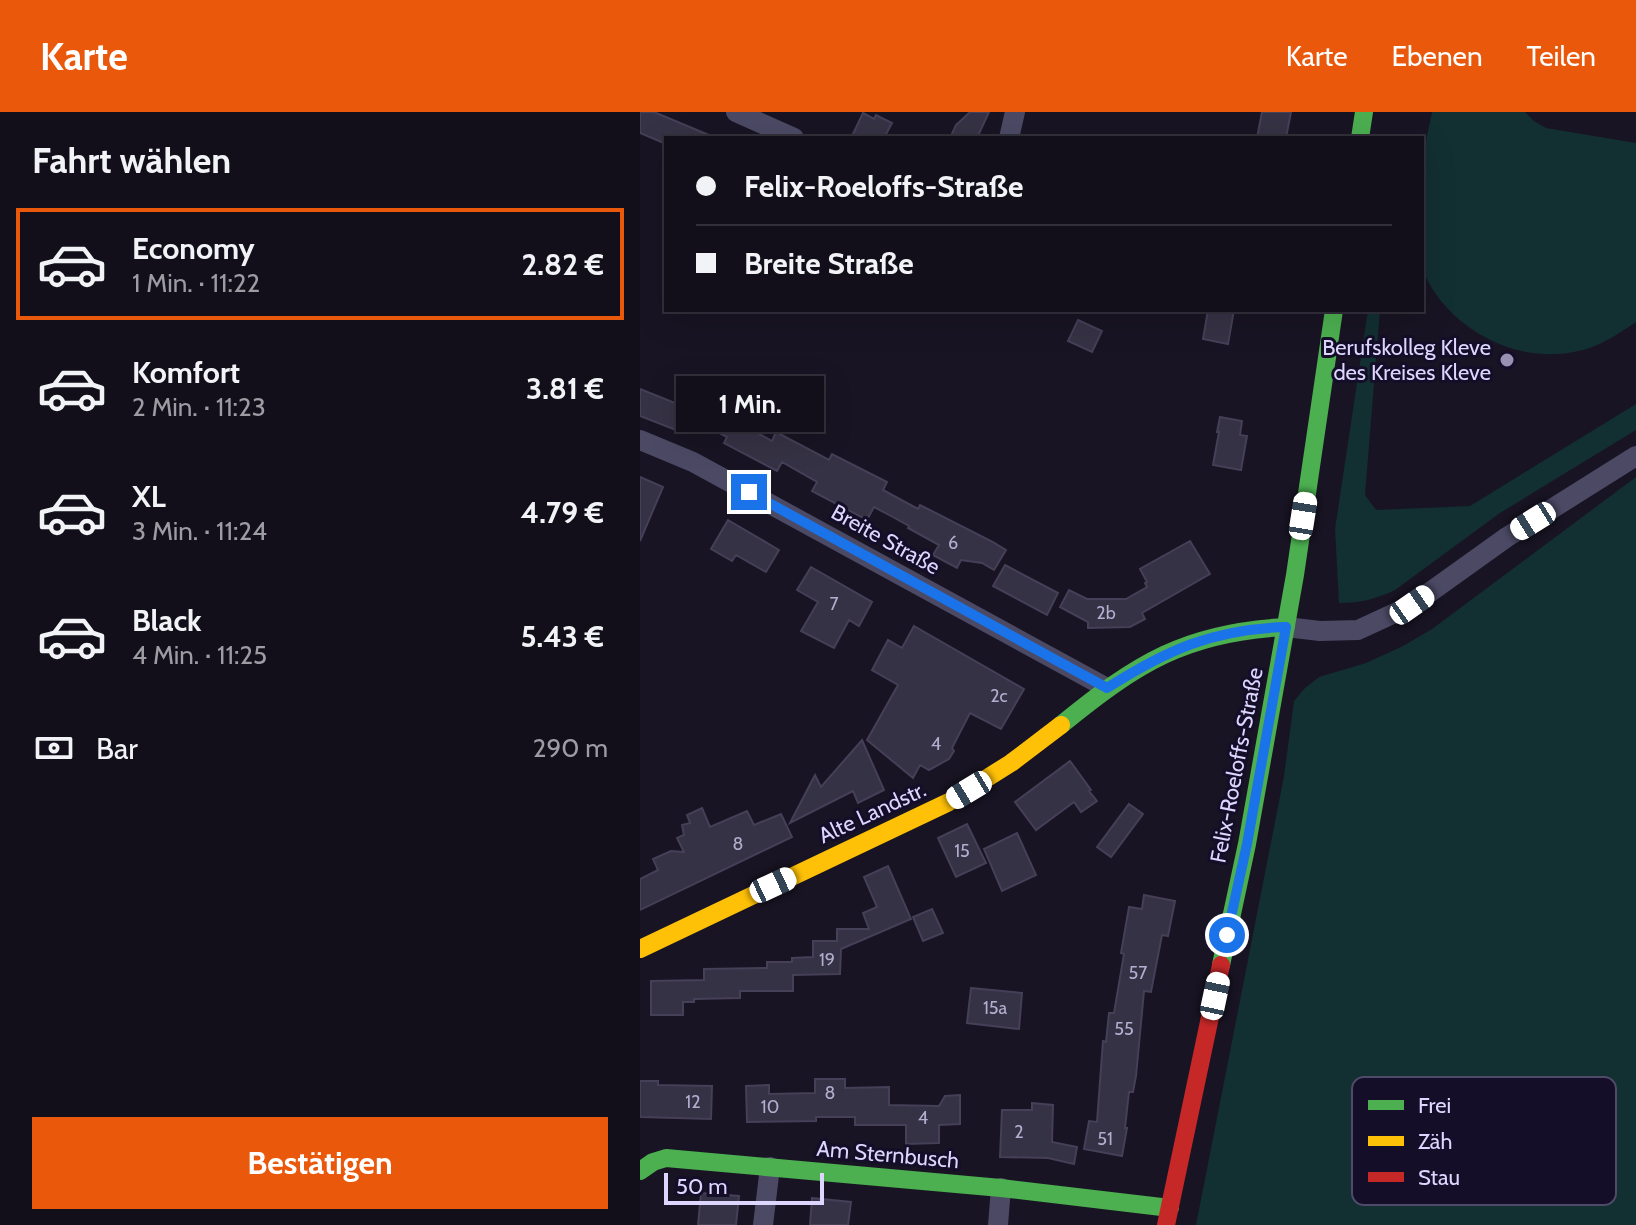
<!DOCTYPE html>
<html lang="de">
<meta charset="utf-8">
<style>
:root{--surface:#120f1a;--page:#1f1d27;--text:#f1f3f6;--muted:#9c9ca2;--line:#312f39;--accent:#ea580c}
body{margin:0;font-family:Cabin,sans-serif;background:var(--page);color:var(--text);height:100vh;display:flex;flex-direction:column;font-size:30px;white-space:nowrap}
*{box-sizing:border-box;margin:0}
p{font-size:26px;color:var(--muted)}
.icon{flex:none;width:44px;height:44px;fill:none;stroke:currentColor;stroke-width:2;stroke-linecap:round;stroke-linejoin:round}
.map{position:relative;flex:1;overflow:hidden}
.drawer{display:flex;flex-direction:column;background:var(--surface);width:640px}
.drawer>*{flex:none}
.banner{position:absolute;left:24px;top:24px;width:760px;height:176px;border-radius:0px;box-shadow:0 8px 32px #0002,0 0 0 2px var(--line);display:grid;align-content:center;height:176px;padding:0 32px;background:var(--surface)}
.scale{position:absolute;left:24px;bottom:20px;width:160px;box-sizing:border-box;padding-left:8px;border:4px solid #ddd6ff;border-top:0;font-size:22px;line-height:28px;white-space:nowrap;color:#ddd6ff;-webkit-text-stroke:6px #140e29;paint-order:stroke}
.end{position:absolute;width:36px;height:36px;margin:-18px;border:10px solid #1a73e8;background:#fff;box-shadow:0 0 0 4px #fff}
.from{border-radius:50%}
.bubble{position:absolute;height:56px;border-radius:0px;background:var(--surface);box-shadow:0 8px 32px #0002,0 0 0 2px var(--line);font-size:26px;font-weight:700;line-height:56px;text-align:center}
.car{position:absolute;width:24px;height:48px;margin:-24px -12px;border-radius:10px;box-shadow:0 0 6px 2px #0007;background:linear-gradient(#fff 24%,#345 0 40%,#fff 0 76%,#345 0 86%,#fff 0)}
.banner b{display:flex;align-items:center;gap:28px;height:76px;font-size:30px}
.banner b+b{border-top:2px solid var(--line)}
.banner i{width:20px;height:20px;background:var(--text)}
ul{padding:0;list-style:none}
li{display:flex;align-items:center;gap:24px;height:112px;margin:0 16px 12px;padding:0 16px;border:4px solid transparent;border-radius:0px}
li div{flex:1}
li b{display:block;font-size:30px}
li em{font-style:normal;font-weight:700}
li.current{border-color:var(--accent)}
li>.icon{width:72px;height:72px;stroke-width:1.5}
h2{padding:0 32px;font-size:36px;line-height:96px}
.pay{display:flex;align-items:center;gap:20px;height:88px;padding:0 32px;font-size:30px}
.pay p{margin-inline-start:auto}
.cta{display:flex;gap:16px;margin-top:auto;padding:16px 32px}
.cta a{flex:1;height:92px;border-radius:0px;background:var(--accent);color:#fff;font-size:32px;font-weight:700;line-height:92px;text-align:center}
header{display:flex;align-items:center;gap:48px;box-sizing:border-box;height:112px;padding:0 40px;background:var(--accent);color:#fff}
header strong{font-size:38px}
nav{display:flex;gap:44px;margin-inline-start:auto;font-size:28px}
main{display:flex;flex:1;min-height:0}
.map>svg:first-child{display:block}
.green{fill:#122f32}
.building{fill:#363245;stroke:#453f57;stroke-width:2}
.lines{fill:none;stroke-linecap:round;stroke-linejoin:round}
.street{stroke:#4b4964;stroke-width:20}
.fast{stroke:#4caf50;stroke-width:18}
.slow{stroke:#ffc107;stroke-width:18}
.jam{stroke:#c62828;stroke-width:18}
.route{stroke:#1a73e8;stroke-width:10}
.poi-dot{fill:#9892b2;stroke:#140e29;stroke-width:3}
.labels{text-anchor:middle;stroke-width:6;stroke-linejoin:round;paint-order:stroke}
.number-label{font-size:18px;fill:#b3add0}
.poi-label{font-size:22px;fill:#ddd6ff;stroke:#140e29;text-anchor:end}
.street-label{font-size:22px;fill:#ddd6ff;stroke:#140e29}
.key{fill:#140e29;stroke:#504a69;stroke-width:2}
.key-label{font-size:22px;fill:#ddd6ff}
</style>
<header>
<strong>Karte</strong>
<nav><a>Karte</a><a>Ebenen</a><a>Teilen</a></nav>
</header>
<main>
<section class="drawer">
<h2>Fahrt wählen</h2>
<ul>
<li class="current"><svg class="icon" aria-label="car" viewBox="0 0 24 24"><path d="M5 17H2v-5l4-1 3-4h7l3 4 3 1v5h-3M9 17h6M6 11h13"/><circle cx="7" cy="17" r="2"/><circle cx="17" cy="17" r="2"/></svg><div><b>Economy</b><p>1 Min. · 11:22</p></div><em>2.82 €</em></li>
<li><svg class="icon" aria-label="car" viewBox="0 0 24 24"><path d="M5 17H2v-5l4-1 3-4h7l3 4 3 1v5h-3M9 17h6M6 11h13"/><circle cx="7" cy="17" r="2"/><circle cx="17" cy="17" r="2"/></svg><div><b>Komfort</b><p>2 Min. · 11:23</p></div><em>3.81 €</em></li>
<li><svg class="icon" aria-label="car" viewBox="0 0 24 24"><path d="M5 17H2v-5l4-1 3-4h7l3 4 3 1v5h-3M9 17h6M6 11h13"/><circle cx="7" cy="17" r="2"/><circle cx="17" cy="17" r="2"/></svg><div><b>XL</b><p>3 Min. · 11:24</p></div><em>4.79 €</em></li>
<li><svg class="icon" aria-label="car" viewBox="0 0 24 24"><path d="M5 17H2v-5l4-1 3-4h7l3 4 3 1v5h-3M9 17h6M6 11h13"/><circle cx="7" cy="17" r="2"/><circle cx="17" cy="17" r="2"/></svg><div><b>Black</b><p>4 Min. · 11:25</p></div><em>5.43 €</em></li>
</ul>
<div class="pay"><svg class="icon" aria-label="cash" viewBox="0 0 24 24"><path d="M3 7h18v10H3z"/><circle cx="12" cy="12" r="2"/></svg>Bar<p>290 m</p></div>
<div class="cta"><a>Bestätigen</a></div>
</section>
<div class="map">
<svg width="996" height="1113" viewBox="0 0 996 1113">
<rect width="100%" height="100%" fill="#181423"/>
<path class="green" d="M792,0h93l9,9 12,7 90,15v179c-17,11 -33,23 -53,28 -53,14 -108,-8 -142,-49 -7,-9 -15,-21 -18,-32 -3,-10 -1,-25 -1,-36 0,-20 -1,-41 0,-61 1,-20 6,-40 10,-60z
M728,198h12l-15,185 11,15 94,-4 166,-102v26l-136,83 -105,77c-19,9 -34,13 -56,13l-4,-74z
M996,365v748h-440l88,-449 10,-75 11,-13 14,-11 47,-14 37,-17 29,-17z"/>
<path class="building" d="M0,0h14l62,26h-50v6l-26,-11z
M330,0h19l-12,26h-27l6,-13z
M622,0h29l-5,26h-29z
M223,1l11,6 2,-4 16,8 -8,15h-33z
M568,198h26l-6,34 -25,-5z
M438,208l24,11 -10,21 -24,-11z
M0,277l50,20 -9,23 -41,-16z
M63,284l29,15 -3,6 43,24 4,-9 53,28 3,-6 55,28 -4,8 35,19 2,-4 73,37 13,8 -12,20 -12,-7 -21,-3 -4,8 -24,-13 6,-10 -31,-17 1,-2 -18,-10 -17,-9 -7,13 -55,-29 5,-9 -35,-20 -5,9 -53,-28 3,-6 -35,-19z
M580,305l22,4 -2,14 7,1 -6,34 -28,-5 6,-33h-2z
M0,365l23,10 -23,54z
M88,408l51,30 -13,22 -30,-17 -4,6 -21,-12z
M550,429l20,33 -68,39 3,6 -15,8 -42,1v-6l-28,-15 9,-17 18,9h39l21,-12 -2,-4 2,-1 -7,-13z
M365,453l53,28 -11,22 -54,-29z
M171,455l61,35 -13,24 -10,-6 -15,28 -33,-17 17,-29 -21,-12z
M274,514l110,63 -23,40 -31,-16 -18,35 2,3 -5,8 -20,11 -9,-5 -7,13 -46,-38 31,-55 -26,-15 16,-30 14,8z
M222,628l22,50 -26,13 -5,-12 -63,32 25,-48 6,12z
M430,649l21,29 -2,1 8,10 -16,11 -7,-10 -38,28 -21,-28z
M489,692l14,10 -32,43 -14,-10z
M62,696l8,19 37,-16 7,14 27,-11 11,23 -152,73v-31l18,-9 -5,-11 18,-8 13,1 -7,-14 7,-3 -2,-10 8,-2 -3,-8z
M327,712l19,39 -30,14 -18,-39z
M377,721l19,42 -34,16 -18,-42z
M248,754l23,53 -70,30 -1,25 -47,1v16h-53v7l-46,1v3h-11v13h-32v-34l53,-1v-11l63,-1v-6h25v-4l21,-1v-16h24v-12h32l-6,-16 14,-6 -13,-30z
M504,783l31,6 -7,35 -6,-1 -11,57 -7,-1 -8,85 -3,16h-4l-4,36h2l-5,28 -38,-7 5,-28 8,1 6,-81 3,1 3,-29h5l10,-59 -3,-1 8,-46 13,2z
M292,797l11,24 -20,8 -10,-24z
M331,876l51,5 -3,36 -52,-6z
M175,967h30v9l44,-1v18l50,1 6,-10 15,-1v29l-21,1v18l-33,1v-19h-51v-8h-39v4l-69,1 -1,-36 23,-1v9l46,-1z
M0,969h18v4l54,1 -1,33 -71,-2z
M392,991l21,2 -1,37 25,5 -3,17 -26,-6 -48,-1 2,-47h30z
M61,1081l38,3 -3,29h-38z
M172,1086l39,4 -3,23h-38z"/>
<g class="lines">
<path class="street" d="M96,0l58,26
M369,26l6,-26
M0,328l53,22 414,226
M646,515l34,4 38,-1 54,-25 95,-68 129,-81
M123,1113l7,-58
M358,1113l3,-37"/>
<path class="fast" d="M720,26l4,-26
M421,613c76,-62 125,-93 225,-98
M581,853l26,-121 48,-269 39,-265
M0,1059l13,-9 13,-4 335,30 169,20"/>
<path class="slow" d="M0,837l309,-147 62,-39 50,-38"/>
<path class="jam" d="M526,1113l55,-260"/>
</g>
<g class="lines">
<path class="route" d="M109,380l358,196c60,-38 106,-59 179,-61l-39,217 -20,91"/>
</g>
<circle class="poi-dot" cx="867" cy="248" r="8"/>
<g class="labels">
<g class="number-label">
<text x="313" y="437">6</text>
<text x="194" y="498">7</text>
<text x="466" y="507">2b</text>
<text x="359" y="590">2c</text>
<text x="296" y="638">4</text>
<text x="98" y="738">8</text>
<text x="322" y="745">15</text>
<text x="187" y="854">19</text>
<text x="498" y="867">57</text>
<text x="355" y="902">15a</text>
<text x="484" y="923">55</text>
<text x="190" y="987">8</text>
<text x="53" y="996">12</text>
<text x="130" y="1001">10</text>
<text x="283" y="1012">4</text>
<text x="379" y="1026">2</text>
<text x="465" y="1033">51</text>
</g>
<g class="poi-label">
<text x="851" y="243">Berufskolleg Kleve<tspan x="851" dy="25">des Kreises Kleve</tspan></text>
</g>
<g class="street-label">
<text transform="translate(246 427) rotate(29)" y="8">Breite Straße</text>
<text transform="translate(596 653) rotate(-79)" y="8">Felix-Roeloffs-Straße</text>
<text transform="translate(232 700) rotate(-25)" y="8">Alte Landstr.</text>
<text transform="translate(248 1042) rotate(5)" y="8">Am Sternbusch</text>
</g>
</g>
<rect x="712" y="965" width="264" height="128" rx="12" class="key"/>
<rect x="728" y="988" width="36" height="10" fill="#4caf50"/>
<rect x="728" y="1024" width="36" height="10" fill="#ffc107"/>
<rect x="728" y="1060" width="36" height="10" fill="#c62828"/>
<g class="key-label">
<text x="778" y="1001">Frei</text>
<text x="778" y="1037">Zäh</text>
<text x="778" y="1073">Stau</text>
</g>
</svg>
<div class="scale">50 m</div>
<i class="end from" style="left:587px;top:823px"></i>
<i class="end" style="left:109px;top:380px"></i>
<div class="bubble" style="left:36px;top:264px;width:148px">1 Min.</div>
<i class="car" style="left:663px;top:404px;rotate:9deg"></i>
<i class="car" style="left:893px;top:409px;rotate:238deg"></i>
<i class="car" style="left:772px;top:493px;rotate:55deg"></i>
<i class="car" style="left:329px;top:678px;rotate:239deg"></i>
<i class="car" style="left:133px;top:773px;rotate:65deg"></i>
<i class="car" style="left:575px;top:884px;rotate:12deg"></i>
<div class="banner">
<b><i class="from"></i>Felix-Roeloffs-Straße</b>
<b><i></i>Breite Straße</b>
</div>
</div>
</main>
